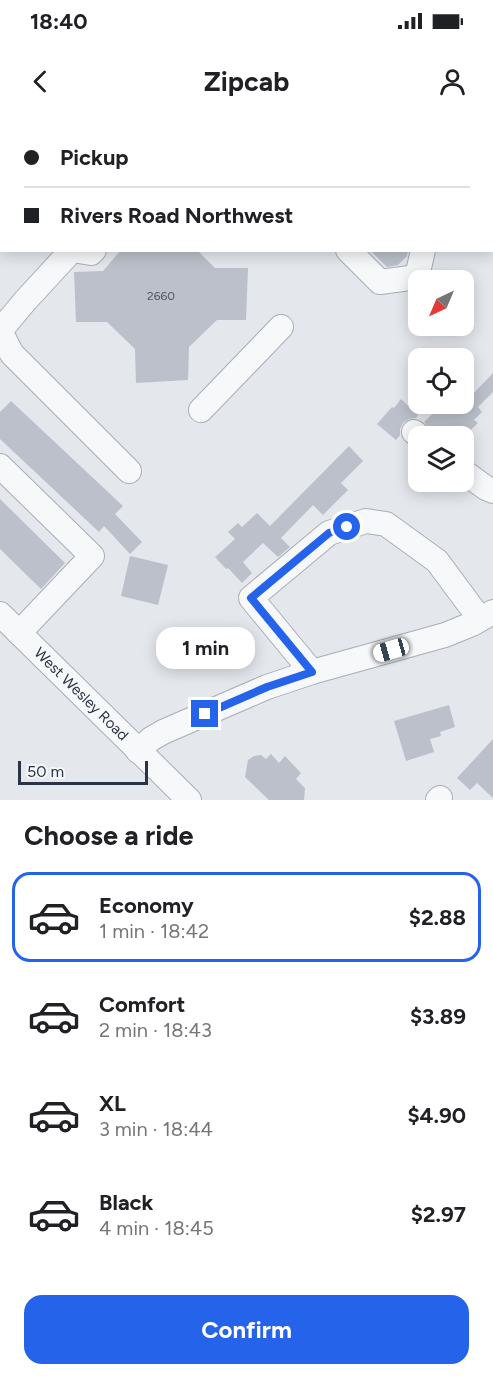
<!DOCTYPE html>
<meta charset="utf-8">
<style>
:root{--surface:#fff;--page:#f2f2f2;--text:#202124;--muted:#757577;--line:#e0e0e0;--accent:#2563eb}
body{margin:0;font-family:Figtree,sans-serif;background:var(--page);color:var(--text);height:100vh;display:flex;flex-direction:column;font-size:22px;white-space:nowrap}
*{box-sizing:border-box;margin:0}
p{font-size:20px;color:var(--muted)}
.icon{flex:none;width:33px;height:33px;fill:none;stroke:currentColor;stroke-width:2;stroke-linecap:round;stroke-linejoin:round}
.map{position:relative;height:680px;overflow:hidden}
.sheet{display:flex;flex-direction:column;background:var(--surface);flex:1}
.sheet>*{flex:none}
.guide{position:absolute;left:0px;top:0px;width:494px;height:132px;box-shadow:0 3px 15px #0003;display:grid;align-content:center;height:132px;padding:0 24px;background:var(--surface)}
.needle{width:39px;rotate:224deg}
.controls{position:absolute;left:408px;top:150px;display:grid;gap:12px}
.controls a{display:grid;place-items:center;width:66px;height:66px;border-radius:12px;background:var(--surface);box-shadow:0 3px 15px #0003;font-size:30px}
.scale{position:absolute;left:18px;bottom:15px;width:130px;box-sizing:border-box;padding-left:6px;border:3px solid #2b3445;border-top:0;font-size:16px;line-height:21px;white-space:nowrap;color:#2b3445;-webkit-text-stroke:4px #f4f6f9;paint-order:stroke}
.end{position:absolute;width:27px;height:27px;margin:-14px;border:8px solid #2563eb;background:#fff;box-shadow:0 0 0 3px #fff}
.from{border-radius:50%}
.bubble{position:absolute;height:42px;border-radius:18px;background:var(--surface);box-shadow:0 3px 15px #0003;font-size:20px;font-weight:700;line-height:42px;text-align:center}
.car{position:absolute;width:18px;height:36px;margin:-18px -9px;border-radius:8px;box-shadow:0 0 4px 2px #0007;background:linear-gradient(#fff 24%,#345 0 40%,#fff 0 76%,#345 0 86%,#fff 0)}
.guide b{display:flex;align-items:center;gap:21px;height:57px;font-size:22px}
.guide b+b{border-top:2px solid var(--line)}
.guide i{width:15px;height:15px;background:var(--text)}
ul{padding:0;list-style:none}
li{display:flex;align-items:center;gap:18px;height:90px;margin:0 12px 9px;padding:0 12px;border:3px solid transparent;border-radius:18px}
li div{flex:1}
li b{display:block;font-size:22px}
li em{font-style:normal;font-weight:700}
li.current{border-color:var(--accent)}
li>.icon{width:54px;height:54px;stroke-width:1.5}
h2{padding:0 24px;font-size:27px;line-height:72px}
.primary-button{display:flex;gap:12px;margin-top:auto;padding:12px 24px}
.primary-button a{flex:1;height:69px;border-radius:18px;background:var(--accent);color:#fff;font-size:24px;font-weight:700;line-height:69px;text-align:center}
.status{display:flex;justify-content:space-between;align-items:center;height:42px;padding:0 30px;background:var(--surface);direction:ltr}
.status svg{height:16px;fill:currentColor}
header{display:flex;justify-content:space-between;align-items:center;height:78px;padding:0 24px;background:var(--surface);font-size:27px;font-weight:700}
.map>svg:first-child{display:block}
.building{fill:#bbc0ca}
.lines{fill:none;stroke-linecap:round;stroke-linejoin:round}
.minor-casing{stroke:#a9aeb7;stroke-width:26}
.highway-casing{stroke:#8b94a3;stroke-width:35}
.minor{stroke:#f7f8fa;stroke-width:24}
.highway{stroke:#fff;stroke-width:33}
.route{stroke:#2563eb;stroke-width:8}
.labels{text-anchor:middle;stroke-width:6;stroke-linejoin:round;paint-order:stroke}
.number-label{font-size:12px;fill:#4f5766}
.street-label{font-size:15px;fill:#2b3445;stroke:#f4f6f9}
</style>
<div class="status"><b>18:40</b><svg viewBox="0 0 49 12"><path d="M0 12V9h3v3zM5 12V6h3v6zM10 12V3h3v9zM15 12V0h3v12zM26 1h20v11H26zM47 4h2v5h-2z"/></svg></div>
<header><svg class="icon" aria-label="back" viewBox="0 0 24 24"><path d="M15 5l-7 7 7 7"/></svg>Zipcab<svg class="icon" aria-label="person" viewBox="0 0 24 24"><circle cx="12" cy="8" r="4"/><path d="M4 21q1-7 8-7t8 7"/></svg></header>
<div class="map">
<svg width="493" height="680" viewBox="0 0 493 680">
<rect width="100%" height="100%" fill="#e4e7ec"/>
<path class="building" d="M121,130h76l18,18h33l-2,52h-29l-28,27 -1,33 -52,3 -1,-34 -28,-27h-31l-2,-50 29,-1z
M370,130h38l-1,6 -9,9 -11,2z
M493,253v19l-15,15 4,5 -8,8 4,3 -14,13h-26l-14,-14 19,-18h21v-22l10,11z
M401,279l17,16 -2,3 -7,1 -6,4 -3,6v6l-4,5 -19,-16 15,-17 2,1z
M11,281l112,105 -8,8 27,28 -12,12 -26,-28 -5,6 -99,-93v-27z
M349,326l14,15 -22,22 7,7 -25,25 -10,-10 -32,33 9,9 -12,10 -15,-14 -20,19 9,11 -10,10 -14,-15 -2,1 -11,-12 20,-18 -7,-7 10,-9 4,4 15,-14 13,13z
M0,379l65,64 -24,26 -41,-40z
M130,436l38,9 -10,40 -37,-9z
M449,585l6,22 -15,5 1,4 -11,3 4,13 -28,9 -12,-40z
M493,619v59l-16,-15 -7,7 -13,-12z
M271,634l8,9 6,-7 16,17 -5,6 9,9 -1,12h-35l-24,-23 3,-17 6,-4 7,-1 5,4z"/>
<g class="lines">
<defs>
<g id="minor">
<path d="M217,0l2,2"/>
<path d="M304,0l1,2"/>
<path d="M419,0l2,2"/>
<path d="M0,63l2,1"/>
<path d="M72,130l-47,51 -25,30 12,23 117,117"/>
<path d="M72,130l19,3 3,-3"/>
<path d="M348,130l32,32 37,-5 6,-27"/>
<path d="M201,290l80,-83"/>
<path d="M414,312l5,4"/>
<path d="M0,346l92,90 -73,77"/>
<path d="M464,352l22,16 7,3"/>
<path id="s1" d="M0,494l189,186"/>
<path d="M312,552l-61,-74 78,-65 37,-12 20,3 51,37 43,58"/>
<path d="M138,631l13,-12 12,-7 104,-45 45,-15 133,-37 27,-11 21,-12"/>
<path d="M438,680l2,-2"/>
</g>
<path id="highway" d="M91,2l2,-2
M0,95l2,-2"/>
</defs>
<use href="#minor" class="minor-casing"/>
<use href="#highway" class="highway-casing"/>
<use href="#minor" class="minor"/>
<use href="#highway" class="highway"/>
</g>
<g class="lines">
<path class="route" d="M205,594l62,-27 45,-15 -61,-74 78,-65 18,-6"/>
</g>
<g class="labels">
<g class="number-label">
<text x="161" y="180">2660</text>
</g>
<g class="street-label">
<text dy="5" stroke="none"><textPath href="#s1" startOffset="114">West Wesley Road</textPath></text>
</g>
</g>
</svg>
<div class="controls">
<a><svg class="needle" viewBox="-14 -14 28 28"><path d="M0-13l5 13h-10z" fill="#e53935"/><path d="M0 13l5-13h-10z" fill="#757577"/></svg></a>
<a><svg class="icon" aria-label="locate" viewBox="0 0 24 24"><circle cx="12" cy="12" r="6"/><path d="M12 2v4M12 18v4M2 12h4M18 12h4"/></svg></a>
<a><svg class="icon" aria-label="layers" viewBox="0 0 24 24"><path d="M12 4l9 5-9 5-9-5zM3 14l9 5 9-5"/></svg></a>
</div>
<div class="scale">50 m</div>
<i class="end from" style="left:347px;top:407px"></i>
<i class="end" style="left:205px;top:594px"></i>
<div class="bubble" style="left:156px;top:507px;width:99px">1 min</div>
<i class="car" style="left:391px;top:530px;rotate:254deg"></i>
<div class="guide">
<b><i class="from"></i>Pickup</b>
<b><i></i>Rivers Road Northwest</b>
</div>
</div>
<section class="sheet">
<h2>Choose a ride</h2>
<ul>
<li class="current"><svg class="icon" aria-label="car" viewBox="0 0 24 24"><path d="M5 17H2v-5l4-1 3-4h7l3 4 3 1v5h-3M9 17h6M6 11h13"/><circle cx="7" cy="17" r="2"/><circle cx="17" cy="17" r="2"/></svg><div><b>Economy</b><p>1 min · 18:42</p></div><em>$2.88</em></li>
<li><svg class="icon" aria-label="car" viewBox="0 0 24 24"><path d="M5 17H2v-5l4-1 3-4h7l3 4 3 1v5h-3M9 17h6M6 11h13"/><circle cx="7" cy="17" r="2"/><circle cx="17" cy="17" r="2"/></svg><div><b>Comfort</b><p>2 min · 18:43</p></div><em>$3.89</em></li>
<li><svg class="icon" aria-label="car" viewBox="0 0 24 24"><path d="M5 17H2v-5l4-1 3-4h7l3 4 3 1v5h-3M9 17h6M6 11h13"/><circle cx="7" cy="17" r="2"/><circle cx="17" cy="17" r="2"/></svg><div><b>XL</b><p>3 min · 18:44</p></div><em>$4.90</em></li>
<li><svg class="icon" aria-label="car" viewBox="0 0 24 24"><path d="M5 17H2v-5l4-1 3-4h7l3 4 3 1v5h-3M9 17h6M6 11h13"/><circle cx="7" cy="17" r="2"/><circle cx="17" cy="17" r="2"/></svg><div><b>Black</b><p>4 min · 18:45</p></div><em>$2.97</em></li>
</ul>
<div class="primary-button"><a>Confirm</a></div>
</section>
